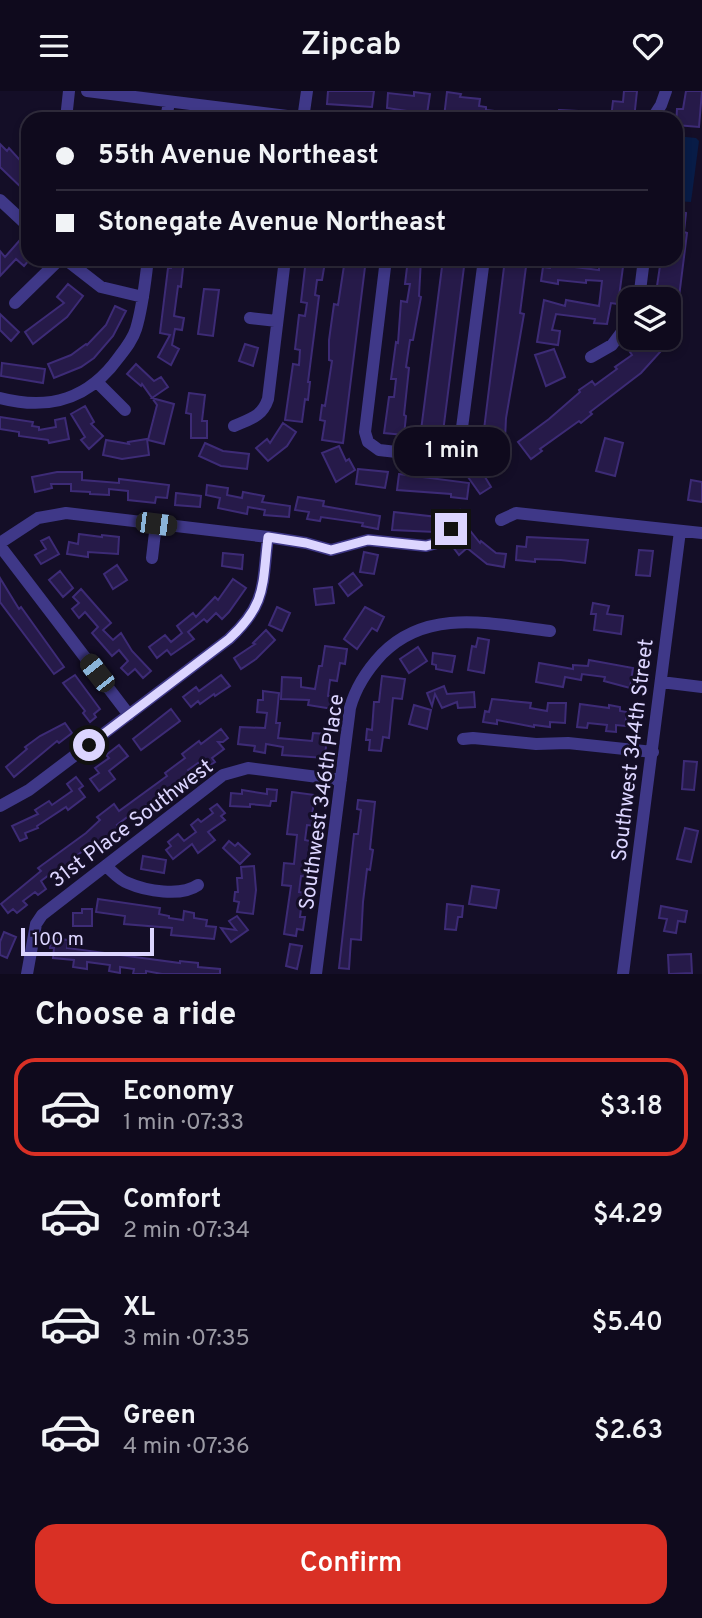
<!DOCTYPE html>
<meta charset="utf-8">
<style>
:root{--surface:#0f0a1d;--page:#181326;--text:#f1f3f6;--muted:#9b9aa4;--line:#2f2b3b;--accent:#d93025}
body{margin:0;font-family:Overpass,sans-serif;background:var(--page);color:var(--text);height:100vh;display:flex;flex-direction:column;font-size:26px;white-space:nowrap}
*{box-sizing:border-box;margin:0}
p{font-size:23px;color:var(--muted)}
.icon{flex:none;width:38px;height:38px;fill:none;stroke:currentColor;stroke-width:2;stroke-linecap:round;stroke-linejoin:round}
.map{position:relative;height:883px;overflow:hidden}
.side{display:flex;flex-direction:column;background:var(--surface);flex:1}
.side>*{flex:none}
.guide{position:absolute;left:21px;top:21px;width:662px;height:154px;border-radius:21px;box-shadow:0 4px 10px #0003,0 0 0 2px var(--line);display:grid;align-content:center;height:154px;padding:0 35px;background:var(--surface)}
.buttons{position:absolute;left:618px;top:196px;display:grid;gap:14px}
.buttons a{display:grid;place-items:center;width:63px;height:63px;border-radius:14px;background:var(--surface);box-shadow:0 4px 10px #0003,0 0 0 2px var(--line);font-size:35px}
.scale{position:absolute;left:21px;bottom:18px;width:133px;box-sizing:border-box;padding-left:7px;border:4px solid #dcd5ff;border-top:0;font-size:19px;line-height:24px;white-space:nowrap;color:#dcd5ff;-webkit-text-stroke:5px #140e27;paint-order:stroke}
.end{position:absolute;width:32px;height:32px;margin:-16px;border:9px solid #dcd5ff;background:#111;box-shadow:0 0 0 4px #111}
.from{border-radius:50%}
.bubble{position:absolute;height:49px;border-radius:21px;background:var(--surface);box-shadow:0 4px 10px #0003,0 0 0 2px var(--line);font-size:23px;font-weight:600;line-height:49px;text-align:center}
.car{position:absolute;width:21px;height:42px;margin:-21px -10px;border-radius:9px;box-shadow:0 0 5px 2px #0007;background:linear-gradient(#222 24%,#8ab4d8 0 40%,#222 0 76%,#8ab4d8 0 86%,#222 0)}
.guide b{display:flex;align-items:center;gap:24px;height:66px;font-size:26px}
.guide b+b{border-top:2px solid var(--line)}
.guide i{width:18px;height:18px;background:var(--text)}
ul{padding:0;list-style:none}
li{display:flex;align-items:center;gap:21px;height:98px;margin:0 14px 10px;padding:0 21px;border:4px solid transparent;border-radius:21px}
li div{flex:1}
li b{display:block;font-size:26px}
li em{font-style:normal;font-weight:600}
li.active{border-color:var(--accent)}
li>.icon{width:63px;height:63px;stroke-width:1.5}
h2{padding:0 35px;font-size:32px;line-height:84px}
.primary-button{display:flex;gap:14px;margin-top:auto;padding:14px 35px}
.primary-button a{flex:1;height:80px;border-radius:21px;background:var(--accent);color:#fff;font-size:28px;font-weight:600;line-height:80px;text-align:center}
header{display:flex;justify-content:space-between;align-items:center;height:91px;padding:0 35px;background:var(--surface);font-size:32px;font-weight:600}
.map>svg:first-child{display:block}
.water{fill:#081c47}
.building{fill:#261a49;stroke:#3d2b76;stroke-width:2}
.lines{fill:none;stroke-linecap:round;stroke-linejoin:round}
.minor{stroke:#3f3888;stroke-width:12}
.route{stroke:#dcd5ff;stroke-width:9}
.labels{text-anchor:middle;stroke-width:6;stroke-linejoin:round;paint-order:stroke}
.street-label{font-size:21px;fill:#dcd5ff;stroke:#140e27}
</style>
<header><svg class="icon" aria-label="menu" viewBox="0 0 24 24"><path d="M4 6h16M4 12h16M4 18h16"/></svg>Zipcab<svg class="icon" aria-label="heart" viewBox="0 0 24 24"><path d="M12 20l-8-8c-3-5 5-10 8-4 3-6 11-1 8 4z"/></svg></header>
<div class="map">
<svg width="702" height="883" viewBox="0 0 702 883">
<rect width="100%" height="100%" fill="#140e27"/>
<path class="water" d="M676,45l20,2 3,3 -8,61 -15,-1z"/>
<path class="building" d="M328,0h46l-2,16 -45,-3z
M624,0h13l-3,28 -23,-1 2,-17 10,1z
M686,0h16l-3,36 -23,-2 1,-16h6z
M414,1l16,2 -3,20 -40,-6 1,-15 26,3z
M447,1l14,2 -1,3 20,2 -1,7 7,1v3l27,3 -1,6 -68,-2z
M559,19l38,2 -1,7h-38z
M0,53l7,7 2,-3 19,21v25l-28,-27z
M676,120l10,2 -2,19 3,1 -12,96 -13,21 -21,23 -51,39 2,2 -11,9 -2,-2 -39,28 2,2 -11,8 -13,-17 31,-23 31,-27 -1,-2 13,-9 3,4 22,-16 -2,-2 17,-12 -2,-3 9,-10 1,2 4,-6h24v-39h-11l2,-13h-2l4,-27h15z
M20,149l8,7v12h2l-6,7 -8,-7 -16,17v-25l5,6z
M172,168h12l-3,28 -3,-1 -4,30 10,2 -2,12 -7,-1 -3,16 7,4 -8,16 -13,-8 12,-22 -10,-2 8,-65h3z
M306,168l19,3 -3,18h-5l-2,15 4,1 -11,86h2l-2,18 -3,-1 -3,23 -17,-2 8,-56 6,1 1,-15 -5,-1 4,-34 6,1 2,-13 -6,-1z
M345,168h21l-23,184 -21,-3 3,-19 -5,-1 2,-15 3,1 7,-45 -3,-1v-20l5,-36 4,1z
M408,168h13l-2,37 2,1 -8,43h-3l-4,27 3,1 -5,47 2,1 -2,19 -20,-2 5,-36h5l2,-18h-5l5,-37 2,1 3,-42 6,1 3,-18h-5z
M443,168h22l-23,181 -22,-2z
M505,168h22l-7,54 4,1 -18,104 -1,21h3l-2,16h-4l-3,19 -17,-2 9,15 -11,7 -12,-17 11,-7z
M551,173l48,6v-5l24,2 -5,37 -7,-1 -4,21 -13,-1 1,-4 -39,-5 -4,16 8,1 -2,14 -21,-3 7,-42 21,6 1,-6 33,6 3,-25 -16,-1v3l-28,-3v4l-17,-3 2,-14 7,1z
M68,193l15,12 -16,21 -34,27 -8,-12 39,-29 -7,-6z
M204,198l15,1 -6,46 -15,-2z
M115,215l11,5 -13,25 -19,22 -13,9 -27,11 -6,-14 23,-9 15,-11 1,1 19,-20z
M0,223l19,18 -8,9 -11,-11z
M245,253l13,4 -5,18 -14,-5z
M554,258l11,28 -19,9 -11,-31z
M2,272l43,6 -2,14 -42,-7z
M136,273l18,17 7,-4 7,10 -16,11 22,6 -10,40 -16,-4 9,-35 -15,-21 -1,2 -14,-12z
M189,302l16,2 -3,26h5v17h-16v-24l-5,-1z
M85,315l9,16 -3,2 12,12 -14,13 -8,-9 4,-3 -14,-23z
M0,326l33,5 -1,4 7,1v3l17,-3 -1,-7 10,-2 4,21 -20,4 -1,-3 -29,-4v-4l-19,-3z
M283,332l13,9 -9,14 -19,15 -12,-13 11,-9 3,4z
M605,347l18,5 -8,33 -19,-5z
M147,348l2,16 -27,4 -19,-4 3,-15 23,4 -1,-2z
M205,352l18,8 26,3 -2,15 -26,-3 -22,-10z
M339,355l7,15 3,-2 6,11 -19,12 -14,-29z
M358,378l30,3 -3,16 -29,-4z
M57,381h25v8l37,3v-4l50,6 -2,13 -11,-1 -1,6 -27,-3v-9l-19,-2v6l-19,-1v-2l-19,-1v-7h-20l1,4 -17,4 -3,-15z
M399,383l70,9 -2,16 -16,-2v-3l-54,-4z
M691,389l11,2v20l-14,-2z
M207,394l21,3 -1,7 15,3 1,-6 21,4 -2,6 28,4 -1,11 -25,-2 1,-5 -17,-3 -1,7 -29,-6 2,-10 -14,-3z
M176,402l25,3 -1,11 -25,-2z
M298,406l26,4 -1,5 57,10 -2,13 -16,-3 1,-3 -42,-6 -1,4 -13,-2 2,-7 -14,-2z
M460,419l8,10 -4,3 16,20 1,-2 15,12 10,1 -2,13 -17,-3 -20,-16 -8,7 -9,-12 10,-11 -2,-9 -8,-4z
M394,421l43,5 -2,15 -43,-2z
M79,443l23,3v-2l17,2 -1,17 -30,-2v5l-21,-3 2,-12 9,2z
M49,446l10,17 -18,10 -6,-9 11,-6 -5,-8z
M527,446l61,3 -3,23 -24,-3 -26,-1v3l-19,-2 1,-14 9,1z
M639,459l14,1 -3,25 -14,-1z
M364,461l14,3 -4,19 -14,-2z
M223,462l20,2 -1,14 -20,-3z
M117,474l10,15 -14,9 -9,-15z
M60,480l13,17 -10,9 -14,-17z
M353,482l9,12 -14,11 -9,-12z
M0,487l19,31 2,-2 43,60 -10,7 -54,-72z
M233,488l13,9 -17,24 -7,7 -6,-6 -9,9 -3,-3 -16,13 6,7 -23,16 -4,-5 -10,8 -8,-11 16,-12 6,7 11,-9 -5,-7 16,-13 3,4 19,-20 3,3z
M332,496l2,16 -18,2 -2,-16z
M81,498l30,34 -8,7 10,10 8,-7 11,18 19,20 -8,7 -8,-9 -7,6 -7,-7 7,-7 -9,-11 -7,6 -20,-23 6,-6 -13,-15 -6,6 -7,-9 7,-6 -6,-6z
M593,512l16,3 -2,8 16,2 -2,18 -27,-4 2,-16h-5z
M277,516l13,6 -8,18 -13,-6z
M365,516l19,10 -7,14 -5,-3 -15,21 -13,-10z
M266,539l9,10 -19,19 -15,10 -7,-11 21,-14 -2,-1z
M478,547l11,2 -5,33 -16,-3 4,-24 4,1z
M325,555l22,3 -2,15 -5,-1 -3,18 -7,-1 -2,16 6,1 -1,12 -25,-4 1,-5 -28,-1 1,-22 19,1v9l14,2 4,-23h3z
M418,556l9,14 -18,12 -9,-14z
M433,562l22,3 -3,16 -16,-3v-4l-4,-1z
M589,569l44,8 -3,20 -26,-7 1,-4 -23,-3 -1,6 -16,-3 -2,10 -27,-5 3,-19 34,6v-4l15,1z
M75,584l25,34 -6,5 2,3 -6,5 -7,-9 2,-2 -22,-28z
M221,584l9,11 -15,10 -1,-2 -14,10 -2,-3 -7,6 -8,-10 13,-10 3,4z
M382,585l23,3 -3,20 -9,-1 -4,40 -6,-1 -2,14 -12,-1 1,-10h-4l1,-11 5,1 2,-28h5z
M444,595l3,8 27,-2 1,15 -17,1 -1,-6 -15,6 -7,-14 -3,12 -5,-13z
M263,600l16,2 -3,30h4l-2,15 34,3 1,-8 14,1 -2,24 -43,-3 1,-8 -17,-3 -1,9 -11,-2 1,-5 -17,-2 2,-17 25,1 2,-15 -10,-1 1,-12h5z
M492,608l39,4 -1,5 17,3 1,-8h18l-1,20 -15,-1v5l-16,-2v2l-37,-7v4l-14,-2 2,-11 4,1z
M580,613l29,4v-3l11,2v4l7,1 -2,14 -9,-1v7l-10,-1 1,-6 -19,-2 -1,5 -10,-1z
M414,614l17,5 -4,19 -18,-5z
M171,618l9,12 -39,29 -8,-11z
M65,632l7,10 -13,10 -2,-2 -43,36 -8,-10 21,-18 -2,-2 15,-11z
M221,638l7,9 -5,4h-5l6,7 -12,9 3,4 -9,6 -5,-7 -13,9 5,7 -38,27 -2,-4 -14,11 3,4 -8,6 -4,-6 -13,10 5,6 -9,6 -2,-2 -20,16 -3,-4 -13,10 2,3 -20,17 -4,-5 -12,9 5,8 -8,6 -3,-3 -12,9 4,4 -10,8 -4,-4 -5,4 -7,-9 40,-33 -3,-3 48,-35 14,-13 -3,-3 17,-13 5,7 48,-35 -2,-3 20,-15 -3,-4 17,-13 2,3z
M119,654l9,11 -19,15 6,8 -16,12 -9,-12 9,-6 -4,-5 14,-10 -3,-3z
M684,670l13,1 -3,28 -12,-1z
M76,686l7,9 -4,3 6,8 -17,13 -2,-3 -29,19 1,2 -13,5 2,5 -7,3 -8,-15 26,-12 -3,-4 14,-9 3,4 20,-14 -5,-7z
M267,698l10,1 -1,11h-5l-1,5 -20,-2v3l-20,-1 1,-13 11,1v-4l25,4z
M292,701l23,3 -3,20h5l-1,11 -9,-1 -2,15 9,2 -4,35 -9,-1 -2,16 9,1 -1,9 -5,-1 -2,16h5l-2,13 -6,-1 -1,7 -12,-2 7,-48 -9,-1 2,-22 10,1 3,-29 -10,-1z
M358,709l17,2 -5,47 3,1 -3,20 -3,-1 -4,33 -2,38 -10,-1 -2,30 -10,-1 15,-134h4l3,-24 -4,-1z
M217,713l8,9 -4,3 4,4 -17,12 7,8 -17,13 -6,-9 -19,15 -7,-9 5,-4 -3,-4 10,-8 6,7 12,-9 -5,-7 7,-6 3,3 12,-9 -3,-4z
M685,737l13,3 -7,31 -14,-3z
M229,750l6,5 3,-3 12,11 -10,10 -17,-16z
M143,765l23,4 -2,13 -23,-4z
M254,775l2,24 -3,24 -16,-2 2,-10 -5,-1 1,-9h3l-1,-14h5l-1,-11z
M472,795l27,4 -3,18 -27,-4z
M98,808l62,9 -1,6 10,2v2l14,2 1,-9 10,2v5l13,2 -1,6 10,1 -2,12 -43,-4 1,-7 -48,-4 1,-8 -29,-4z
M447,813l16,2 -1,11h-4l-2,13 -11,-1z
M661,815l26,5 -2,11 -7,-1 -2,12 -12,-2 3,-12 -8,-1z
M82,818h10v17h-19v-13h9z
M237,825l11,14 -17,12 -10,-14 15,2 -7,-9z
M4,841l12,5 -9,21 -7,-3v-13z
M51,847l17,2 -1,8 113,15v-2l18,2v4l22,2v5h-58l-16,-3v3h-13l1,-5 -14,-2v6l-11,-2 1,-6 -23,-3v7l-14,-2 1,-7 -21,-2 1,-10h-4z
M290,853l12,2 -5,23 -11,-3z
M691,863l1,19 -23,1 -1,-19z"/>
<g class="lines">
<path class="minor" d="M87,0l224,28
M66,28l3,-28
M166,28l3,-17
M303,28l4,-28
M652,28l9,-14 5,-14
M0,109l28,26
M65,168l36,28 42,10
M386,168l-21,173 3,10 11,8 71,8 6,-4 4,-11 24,-184
M639,208l5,-40
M15,212l45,-44
M250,227l27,3
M591,266l21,-12 18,-24
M97,291l28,28
M0,307c50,13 89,1 119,-41 7,-9 14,-18 17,-28 7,-23 9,-47 12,-70
M234,335c16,-7 28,-9 34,-27l17,-140
M501,429l15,-7 186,20
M0,452l38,-25 28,-5 202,24 38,6 25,7 37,-10 58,6 11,-3 14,-14
M0,455l129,169
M152,467l4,-34
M661,591l41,5
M463,648l10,-1 63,6 32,-1 85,9
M0,715l29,-16 200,-151c38,-35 33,-54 39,-102
M106,775c7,6 13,14 22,17 18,8 53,14 70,2
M27,883l9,-50 6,-9 181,-140 25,-7 93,12
M316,883l34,-266c6,-22 17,-38 32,-54 46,-47 110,-30 168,-23
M623,883l57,-443"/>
</g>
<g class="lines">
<path class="route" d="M89,654l140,-106c38,-35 33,-53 39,-102l38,6 25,7 37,-10 58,6 12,-3 13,-14"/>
</g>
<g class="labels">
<g class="street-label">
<text transform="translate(632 659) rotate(-83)" y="7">Southwest 344th Street</text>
<text transform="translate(321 711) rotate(-82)" y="7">Southwest 346th Place</text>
<text transform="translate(131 732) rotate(-37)" y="7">31st Place Southwest</text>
</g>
</g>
</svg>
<div class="buttons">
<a><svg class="icon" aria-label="layers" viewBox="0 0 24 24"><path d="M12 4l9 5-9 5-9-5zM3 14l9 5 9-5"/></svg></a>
</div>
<div class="scale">100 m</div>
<i class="end from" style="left:89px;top:654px"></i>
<i class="end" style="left:451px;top:438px"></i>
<div class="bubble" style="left:394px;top:336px;width:116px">1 min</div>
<i class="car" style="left:156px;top:433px;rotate:97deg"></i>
<i class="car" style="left:97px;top:582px;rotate:322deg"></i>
<div class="guide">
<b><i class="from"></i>55th Avenue Northeast</b>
<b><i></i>Stonegate Avenue Northeast</b>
</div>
</div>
<section class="side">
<h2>Choose a ride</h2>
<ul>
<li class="active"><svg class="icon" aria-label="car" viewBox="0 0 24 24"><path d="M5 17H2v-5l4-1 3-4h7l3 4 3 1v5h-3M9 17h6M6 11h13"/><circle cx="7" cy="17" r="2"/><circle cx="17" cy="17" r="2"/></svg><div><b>Economy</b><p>1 min · 07:33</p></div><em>$3.18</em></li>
<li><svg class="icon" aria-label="car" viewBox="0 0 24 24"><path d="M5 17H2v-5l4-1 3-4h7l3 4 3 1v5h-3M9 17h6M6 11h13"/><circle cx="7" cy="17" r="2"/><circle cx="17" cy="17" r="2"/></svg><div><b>Comfort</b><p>2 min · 07:34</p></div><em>$4.29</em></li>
<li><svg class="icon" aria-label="car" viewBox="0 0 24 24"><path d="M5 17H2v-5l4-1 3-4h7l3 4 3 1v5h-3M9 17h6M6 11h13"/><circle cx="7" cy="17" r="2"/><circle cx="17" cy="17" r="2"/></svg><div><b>XL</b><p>3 min · 07:35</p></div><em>$5.40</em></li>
<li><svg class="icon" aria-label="car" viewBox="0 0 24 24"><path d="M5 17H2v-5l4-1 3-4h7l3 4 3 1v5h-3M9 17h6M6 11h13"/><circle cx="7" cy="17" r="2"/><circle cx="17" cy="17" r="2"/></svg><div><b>Green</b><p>4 min · 07:36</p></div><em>$2.63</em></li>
</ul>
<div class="primary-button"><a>Confirm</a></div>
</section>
